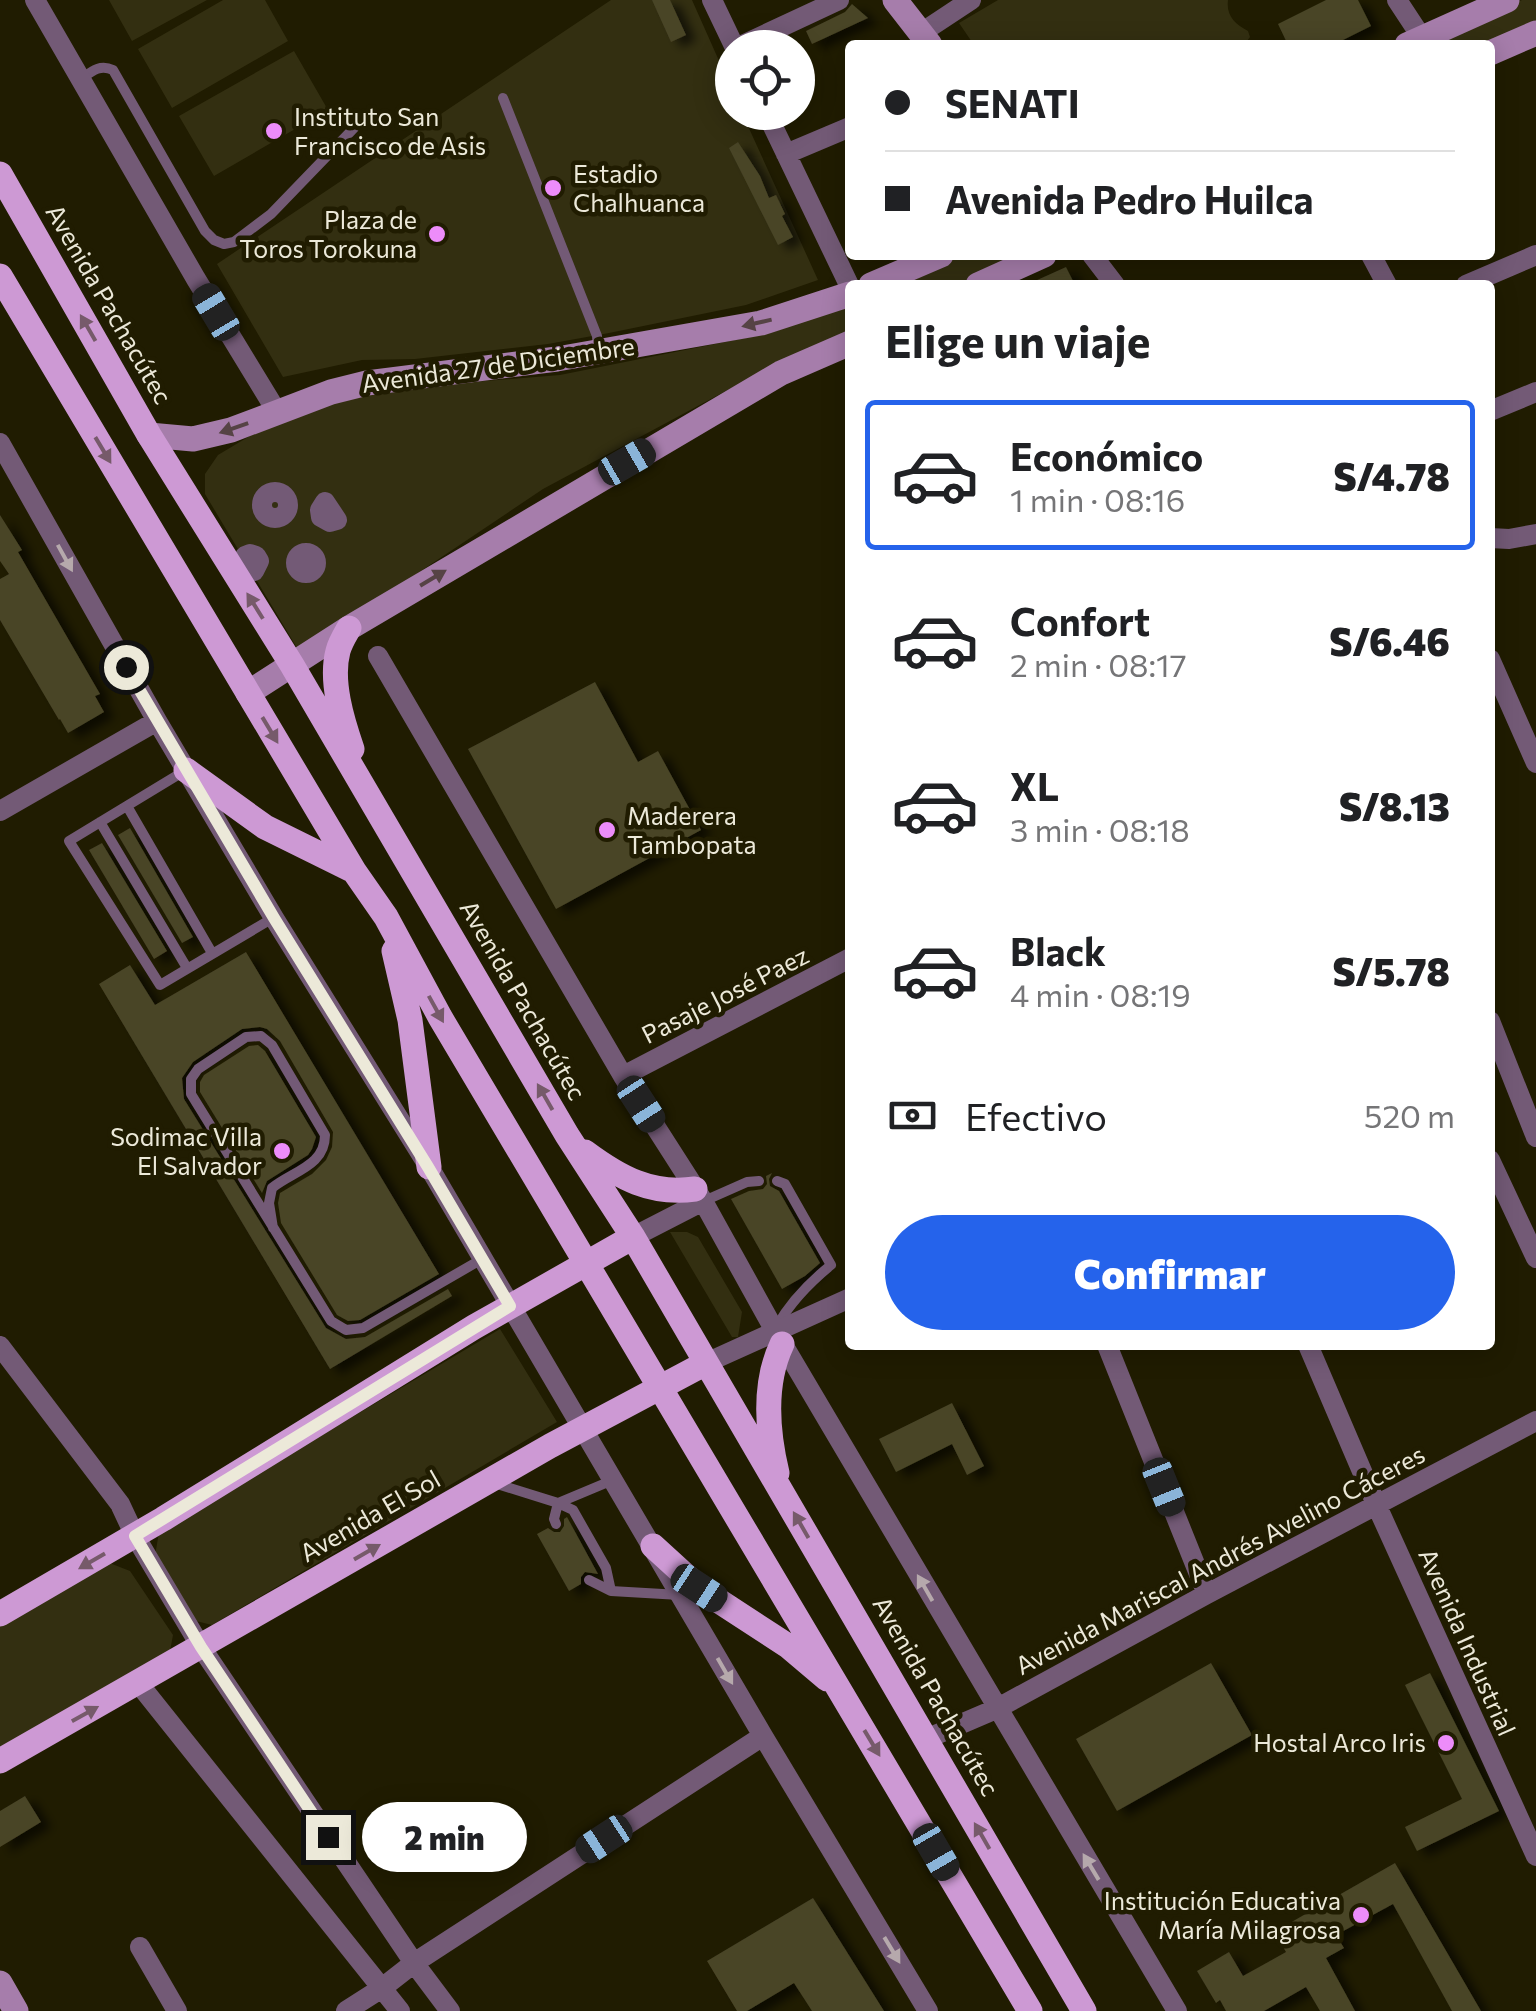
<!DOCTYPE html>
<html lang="es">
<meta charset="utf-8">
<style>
:root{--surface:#fff;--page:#f2f2f2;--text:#202124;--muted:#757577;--line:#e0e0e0;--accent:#2563eb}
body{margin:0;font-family:Commissioner,sans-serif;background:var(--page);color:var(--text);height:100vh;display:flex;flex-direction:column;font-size:38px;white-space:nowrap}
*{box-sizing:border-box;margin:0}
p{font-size:32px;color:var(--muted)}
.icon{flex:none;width:55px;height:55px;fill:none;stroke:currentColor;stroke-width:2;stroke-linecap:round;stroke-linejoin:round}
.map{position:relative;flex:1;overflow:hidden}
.side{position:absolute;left:845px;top:280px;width:650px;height:1070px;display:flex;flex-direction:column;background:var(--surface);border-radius:10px;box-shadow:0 5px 25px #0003}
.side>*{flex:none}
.hud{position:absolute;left:845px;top:40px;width:650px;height:220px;border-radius:10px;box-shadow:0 5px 25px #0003;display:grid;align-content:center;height:220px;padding:0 40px;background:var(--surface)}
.tools{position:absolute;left:715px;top:30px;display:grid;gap:20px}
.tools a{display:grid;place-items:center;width:100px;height:100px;border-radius:50%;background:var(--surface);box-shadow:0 5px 25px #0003;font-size:50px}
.end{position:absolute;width:45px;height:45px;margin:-22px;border:12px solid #ece9d9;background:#111;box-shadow:0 0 0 5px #111}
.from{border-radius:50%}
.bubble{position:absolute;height:70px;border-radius:35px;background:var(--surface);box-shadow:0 5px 25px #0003;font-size:32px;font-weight:800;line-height:70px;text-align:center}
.car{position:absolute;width:30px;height:60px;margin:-30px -15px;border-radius:12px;box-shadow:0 0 8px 2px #0007;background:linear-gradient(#222 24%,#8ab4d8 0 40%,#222 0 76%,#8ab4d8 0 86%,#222 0)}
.hud b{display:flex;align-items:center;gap:35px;height:95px;font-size:38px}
.hud b+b{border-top:2px solid var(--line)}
.hud i{width:25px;height:25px;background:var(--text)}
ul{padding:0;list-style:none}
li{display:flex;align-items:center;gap:30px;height:150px;margin:0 20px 15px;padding:0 20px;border:5px solid transparent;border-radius:10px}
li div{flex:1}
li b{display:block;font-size:38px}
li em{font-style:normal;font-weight:800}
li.active{border-color:var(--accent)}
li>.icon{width:90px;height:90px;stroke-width:1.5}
h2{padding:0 40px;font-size:45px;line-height:120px}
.pay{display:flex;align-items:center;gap:25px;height:110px;padding:0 40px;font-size:38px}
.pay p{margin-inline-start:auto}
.cta{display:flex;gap:20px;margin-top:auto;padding:20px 40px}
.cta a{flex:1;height:115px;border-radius:60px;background:var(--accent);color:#fff;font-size:40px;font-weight:800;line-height:115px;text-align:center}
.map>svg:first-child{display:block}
.green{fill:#332f11}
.building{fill:#484427;filter:url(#shadow)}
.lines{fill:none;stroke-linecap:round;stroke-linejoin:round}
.lane{stroke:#735a76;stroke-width:10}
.street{stroke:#735a76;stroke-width:20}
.secondary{stroke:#a67dab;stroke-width:25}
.primary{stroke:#cd99d4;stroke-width:25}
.oneway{fill:#564345}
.oneway2{fill:#765a6a}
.oneway3{fill:#b6a9ac}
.route{stroke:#ece9d9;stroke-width:12}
.poi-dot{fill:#ed8cfa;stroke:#201c01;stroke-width:4}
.labels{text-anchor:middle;stroke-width:9;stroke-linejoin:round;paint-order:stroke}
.poi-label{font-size:25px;fill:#ece9d9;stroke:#201c01;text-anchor:end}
.street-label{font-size:25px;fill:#ece9d9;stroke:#201c01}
</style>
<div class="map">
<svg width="1536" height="2011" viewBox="0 0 1536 2011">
<defs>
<filter id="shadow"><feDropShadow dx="10" dy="5.5" stdDeviation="5" flood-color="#0009"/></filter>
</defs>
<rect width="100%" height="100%" fill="#201c01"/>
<path class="green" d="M109,0h98l-75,41z
M223,0h42l23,41 -116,67 -34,-59z
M611,0h81l40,90v22l10,1 76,167 -72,25 -137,28 -61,11 -133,15 -53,1 -79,17 -66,-113z
M998,0h230c-2,16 7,24 20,31l2,6 -6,8h-270l-15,-22z
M1522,0h14v26l-46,19h-68z
M294,51l34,59 -114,66 -35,-60z
M952,255h78l-67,30h-79z
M850,300v35l-83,34 -224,120 -155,104 -91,55 -92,-154v-20l13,-19 65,-39 101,-27 176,-14 200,-40z
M670,1232h17l11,5 44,75 -4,25h-6z
M500,1329l57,93 -345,203 -16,-4 -41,-65 4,-24z
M107,1562l23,9 43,64 -3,16 -170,99v-125z"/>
<path class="building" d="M652,0h18l16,35 -15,7z
M1326,0h32l13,26 -38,19h-45l-10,-21z
M852,4l16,14 -56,26 -6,-13 39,-19z
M738,142l22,34 9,22 7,-3 9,19 -3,2 11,21 -15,8 -49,-97z
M1066,267l9,18h-49z
M0,515l22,35 -4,2 82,142 -5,2 9,16 -36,21 -8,-14 -1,1 -59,-100v-41l9,-5 -9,-13z
M595,682l43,80 20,-11 43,79 -145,79 -88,-160z
M130,828l63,109 -11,6 -64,-108z
M102,843l65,108 -13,8 -65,-109z
M246,952l193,322 -79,46 -12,1 -11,-6 -56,-92 -3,-20 2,-10 32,-19 14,-14 6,-13 1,-15 -53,-91 -13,-12 -7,-2 -18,2 -49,33 -11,16 2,21 142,229 20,11 19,-2 83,-48 4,7 -122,73 -231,-385 31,-19 25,40z
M258,1045l7,6 51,86 -4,12 -4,6 -41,26 -5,12 -62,-101v-10l4,-7 45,-29z
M772,1173l-3,6 1,7 9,5 41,72 -15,13 -23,13 -51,-90 18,-8 14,-2 4,-5 -1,-8z
M952,1403l32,63 -17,9 -15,-31 -56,28 -17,-33z
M567,1517l31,57 -13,-2 -4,5v7l-12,7 -32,-57 11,-6 6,4h6l4,-6v-7z
M1211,1663l41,72 -135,76 -41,-72z
M1430,1673l69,138 -82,40 -12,-24 57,-28 -57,-114z
M25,1796l16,26 -41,25v-36z
M1395,1863l86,148h-29l-59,-107 -57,31 8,13 -18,10 29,53h-35l-14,-24 -42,24h-38l-6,-11 -4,3 -19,-32 32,-19 14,24 43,-24 -12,-20z
M813,1898l71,113h-72l-18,-28 -47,28h-10l-30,-50z"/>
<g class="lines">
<path class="lane" d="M81,79c11,-8 19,-15 32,-9l92,161 9,9 10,4 10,-2 37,-28 83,-86
M503,98l94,238 1,15
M186,770l-117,71 91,144 113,-67
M127,806l85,147
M100,822l87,146
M704,1201l43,-19 12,-1
M273,1228l-4,-25 3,-15c21,-17 53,-22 53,-53l-53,-90 -11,-9 -15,1 -48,32 -7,10v15l140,227 15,9 17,-2 119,-69
M777,1326c14,-25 32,-43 54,-61l-46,-81 -8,-3
M494,1483l64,20 15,7 33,58 5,23
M556,1524l-2,-5 4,-16 55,-23
M589,1580l22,11 69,4"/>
<path class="street" d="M35,0l161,279 81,133
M712,0l23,48
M1397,0l25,38
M921,33l50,-33
M736,48l103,-48
M766,112l84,175
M786,154l64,-27
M1092,255l23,30
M1371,255l16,30
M1466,285l70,-30
M1490,411l46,-19
M0,443l157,278 117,197 155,249 334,569 165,275
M262 505a13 13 0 1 1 26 0a13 13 0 1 1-26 0Z
M325,502l12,18 -7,2 -9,-5 -1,-7z
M1490,538l19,1 27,-5
M296 563a10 10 0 1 1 20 0a10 10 0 1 1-20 0Z
M250,554l6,2 3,5 -5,10 -9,-15z
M378,656l245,420 80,125 72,130 402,680
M1490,659l46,104
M0,811l157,-90
M1490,1021l46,116
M623,1076l227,-118
M1490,1160l46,98
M633,1237l70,-36
M1107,1345l100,249
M1308,1345l68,159 160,352
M0,1346l120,158 15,32 66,111 213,316 36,48
M706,1363l144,-65
M139,1684l261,327
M926,1739l70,-30 211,-115 329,-173
M140,1947l37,64
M346,2011l36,-23 32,-25 349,-227"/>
<path class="secondary" d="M895,0l35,45
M1407,45l100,-45
M1490,53l46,-20
M871,285l70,-30
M978,285l66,-30
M149,435l44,4 38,-9 100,-38 36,-9 190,-24 204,-36 89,-29
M248,693l101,-65 432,-255 69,-30
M0,1983l16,28"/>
<path class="primary" d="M0,174l149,261 143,230 275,470 66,102 451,774
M0,276l354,595 32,46 54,100 590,994
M349,628c-4,7 -9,15 -11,23 -8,30 4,69 14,98
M186,770l79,57 87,43
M394,951l16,69 19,147
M585,1152c35,26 66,43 110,37
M777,1473c-10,-42 -14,-89 5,-129
M653,1546l46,42 89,58 39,33
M0,1614l163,-95 311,-192 159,-90
M0,1761l550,-315 156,-83"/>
</g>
<defs><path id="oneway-solid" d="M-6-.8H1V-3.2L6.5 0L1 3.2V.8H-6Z" transform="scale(2.5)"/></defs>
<g class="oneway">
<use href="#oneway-solid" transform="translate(757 323) rotate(167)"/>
<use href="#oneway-solid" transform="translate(234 428) rotate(161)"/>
<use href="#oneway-solid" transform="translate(433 578) rotate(-31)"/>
</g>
<g class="oneway2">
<use href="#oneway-solid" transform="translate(88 328) rotate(-120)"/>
<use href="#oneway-solid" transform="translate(103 450) rotate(59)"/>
<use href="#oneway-solid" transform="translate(255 606) rotate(-122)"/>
<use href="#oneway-solid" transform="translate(270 730) rotate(59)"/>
<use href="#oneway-solid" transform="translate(436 1009) rotate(61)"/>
<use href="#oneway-solid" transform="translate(545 1097) rotate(-120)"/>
<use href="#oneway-solid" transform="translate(801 1525) rotate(-120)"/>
<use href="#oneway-solid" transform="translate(367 1552) rotate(-30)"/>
<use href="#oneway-solid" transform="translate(92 1561) rotate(150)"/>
<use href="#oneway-solid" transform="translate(85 1714) rotate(-29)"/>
<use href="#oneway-solid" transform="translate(872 1743) rotate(59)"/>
<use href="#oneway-solid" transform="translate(982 1836) rotate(-120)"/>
</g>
<g class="oneway3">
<use href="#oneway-solid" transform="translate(65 558) rotate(61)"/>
<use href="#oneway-solid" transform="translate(925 1588) rotate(-120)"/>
<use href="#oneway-solid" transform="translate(725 1671) rotate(60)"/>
<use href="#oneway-solid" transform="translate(1091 1867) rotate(-121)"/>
<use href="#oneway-solid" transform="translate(892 1950) rotate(59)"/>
</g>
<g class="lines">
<path class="route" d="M126,667l148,251 154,249 82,139 -375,230 66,111 127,190"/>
</g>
<g class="poi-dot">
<circle cx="274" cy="131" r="10"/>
<circle cx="553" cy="188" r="10"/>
<circle cx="437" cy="234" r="10"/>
<circle cx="607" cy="830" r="10"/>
<circle cx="282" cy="1151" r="10"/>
<circle cx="1446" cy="1743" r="10"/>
<circle cx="1361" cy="1915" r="10"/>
</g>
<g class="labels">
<g class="poi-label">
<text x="294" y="126" text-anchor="start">Instituto San<tspan x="294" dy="29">Francisco de Asis</tspan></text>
<text x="573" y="183" text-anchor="start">Estadio<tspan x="573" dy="29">Chalhuanca</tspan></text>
<text x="417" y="229">Plaza de<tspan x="417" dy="29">Toros Torokuna</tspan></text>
<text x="627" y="825" text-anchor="start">Maderera<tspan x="627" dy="29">Tambopata</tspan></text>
<text x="262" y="1146">Sodimac Villa<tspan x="262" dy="29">El Salvador</tspan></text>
<text x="1426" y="1752">Hostal Arco Iris</text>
<text x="1341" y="1910">Institución Educativa<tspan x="1341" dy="29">María Milagrosa</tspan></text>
</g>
<g class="street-label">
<text transform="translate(109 304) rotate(60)" y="9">Avenida Pachacútec</text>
<text transform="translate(498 365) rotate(-8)" y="9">Avenida 27 de Diciembre</text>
<text transform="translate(725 995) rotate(-27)" y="9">Pasaje José Paez</text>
<text transform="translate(523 1000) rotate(60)" y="9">Avenida Pachacútec</text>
<text transform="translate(370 1516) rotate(-30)" y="9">Avenida El Sol</text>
<text transform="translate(1220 1560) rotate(-28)" y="9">Avenida Mariscal Andrés Avelino Cáceres</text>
<text transform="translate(1467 1642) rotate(66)" y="9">Avenida Industrial</text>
<text transform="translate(936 1696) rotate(60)" y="9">Avenida Pachacútec</text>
</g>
</g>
</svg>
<div class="tools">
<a><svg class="icon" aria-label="locate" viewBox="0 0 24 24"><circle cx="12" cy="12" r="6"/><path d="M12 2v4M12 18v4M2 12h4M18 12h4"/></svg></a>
</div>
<i class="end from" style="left:126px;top:667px"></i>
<i class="end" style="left:328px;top:1837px"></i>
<div class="bubble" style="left:362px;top:1802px;width:165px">2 min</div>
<i class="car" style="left:216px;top:312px;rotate:329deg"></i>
<i class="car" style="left:627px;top:462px;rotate:60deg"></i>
<i class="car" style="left:641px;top:1104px;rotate:147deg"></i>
<i class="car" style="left:1164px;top:1487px;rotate:158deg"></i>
<i class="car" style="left:699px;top:1588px;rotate:123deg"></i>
<i class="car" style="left:604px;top:1839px;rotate:237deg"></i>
<i class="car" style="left:936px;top:1852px;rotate:150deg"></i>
<div class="hud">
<b><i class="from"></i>SENATI</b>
<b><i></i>Avenida Pedro Huilca</b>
</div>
<section class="side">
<h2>Elige un viaje</h2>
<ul>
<li class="active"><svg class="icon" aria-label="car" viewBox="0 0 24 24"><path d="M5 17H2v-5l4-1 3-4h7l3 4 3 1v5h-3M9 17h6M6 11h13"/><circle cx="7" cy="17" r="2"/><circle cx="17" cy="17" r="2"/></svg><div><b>Económico</b><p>1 min · 08:16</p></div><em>S/4.78</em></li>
<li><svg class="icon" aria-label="car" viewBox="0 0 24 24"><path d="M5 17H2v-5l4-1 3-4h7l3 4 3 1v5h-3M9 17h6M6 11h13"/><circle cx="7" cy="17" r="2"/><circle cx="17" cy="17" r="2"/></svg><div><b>Confort</b><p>2 min · 08:17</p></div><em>S/6.46</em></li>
<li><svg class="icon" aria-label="car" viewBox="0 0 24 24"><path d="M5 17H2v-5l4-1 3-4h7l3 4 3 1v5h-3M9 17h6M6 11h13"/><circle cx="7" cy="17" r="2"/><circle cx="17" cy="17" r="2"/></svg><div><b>XL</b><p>3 min · 08:18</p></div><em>S/8.13</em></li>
<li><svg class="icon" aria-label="car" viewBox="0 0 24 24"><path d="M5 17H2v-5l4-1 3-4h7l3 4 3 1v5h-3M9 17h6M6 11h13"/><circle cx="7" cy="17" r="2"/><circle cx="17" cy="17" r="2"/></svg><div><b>Black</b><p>4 min · 08:19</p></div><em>S/5.78</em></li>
</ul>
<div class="pay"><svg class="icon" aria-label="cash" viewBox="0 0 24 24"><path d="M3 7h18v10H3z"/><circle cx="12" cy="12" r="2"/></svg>Efectivo<p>520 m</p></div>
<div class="cta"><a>Confirmar</a></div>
</section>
</div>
